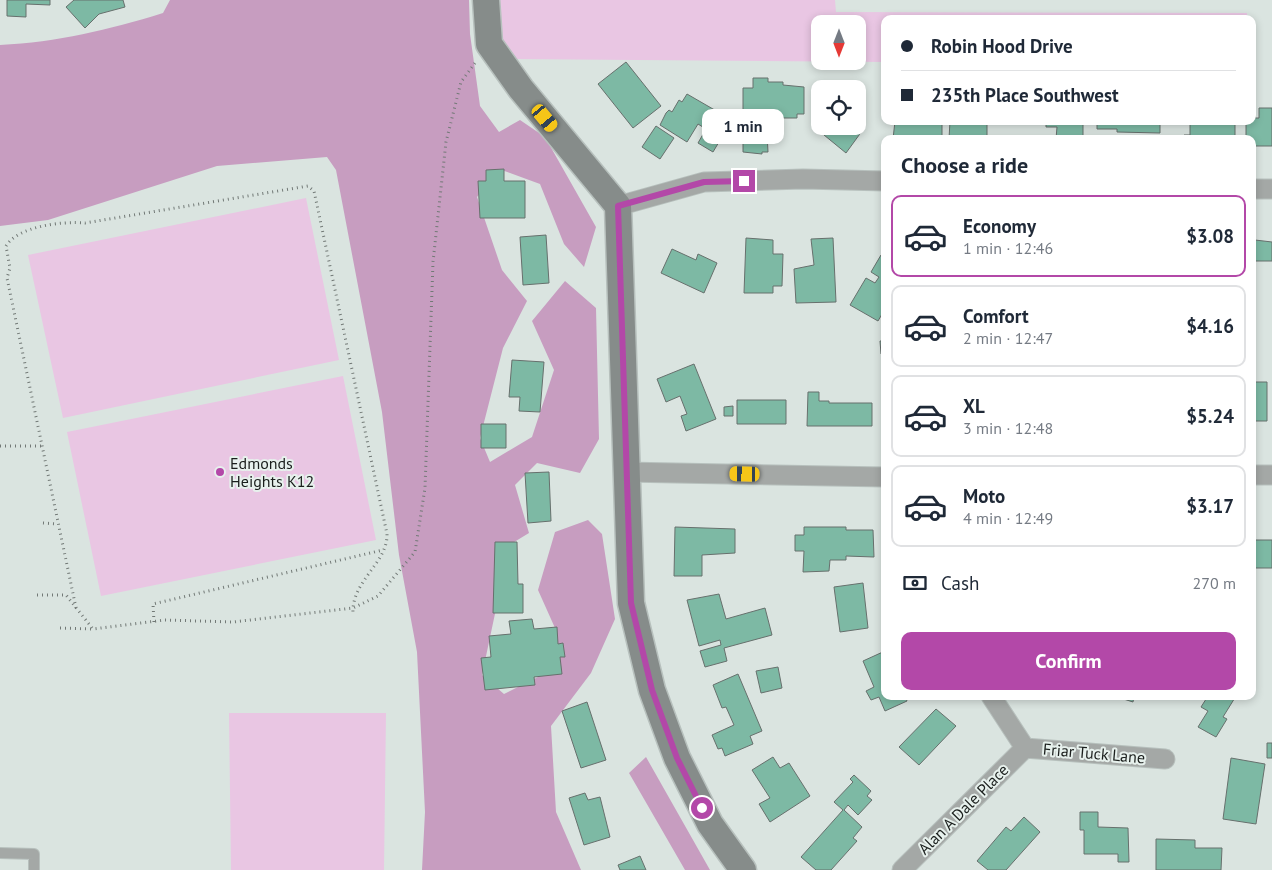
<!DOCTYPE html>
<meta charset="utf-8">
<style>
:root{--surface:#fff;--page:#f6f6f7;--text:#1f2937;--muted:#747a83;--line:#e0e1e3;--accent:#b348a8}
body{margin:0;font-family:"PT Sans",sans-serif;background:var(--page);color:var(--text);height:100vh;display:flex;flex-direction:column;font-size:19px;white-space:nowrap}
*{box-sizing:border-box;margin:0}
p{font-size:16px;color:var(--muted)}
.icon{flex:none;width:28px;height:28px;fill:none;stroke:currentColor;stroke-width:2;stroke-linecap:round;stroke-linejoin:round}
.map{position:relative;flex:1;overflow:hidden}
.drawer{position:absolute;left:881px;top:135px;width:375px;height:565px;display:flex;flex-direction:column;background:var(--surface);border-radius:10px;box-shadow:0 2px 8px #0003}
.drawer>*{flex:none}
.top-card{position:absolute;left:881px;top:15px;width:375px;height:110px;border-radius:10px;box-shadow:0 2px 8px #0003;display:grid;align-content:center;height:110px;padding:0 20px;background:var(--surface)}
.needle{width:32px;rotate:180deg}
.fabs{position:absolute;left:811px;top:15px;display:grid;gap:10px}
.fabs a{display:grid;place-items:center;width:55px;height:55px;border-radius:10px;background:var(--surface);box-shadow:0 2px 8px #0003;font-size:25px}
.end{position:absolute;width:22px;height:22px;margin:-11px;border:6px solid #b348a8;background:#fff;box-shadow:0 0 0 2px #fff}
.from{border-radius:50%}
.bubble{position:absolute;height:35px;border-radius:10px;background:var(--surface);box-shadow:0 2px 8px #0003;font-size:16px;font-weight:700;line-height:35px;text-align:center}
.car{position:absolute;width:15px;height:30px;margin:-15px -8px;border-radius:6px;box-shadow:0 0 4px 1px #0007;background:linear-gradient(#f5c518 24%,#345 0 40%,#f5c518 0 76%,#345 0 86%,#f5c518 0)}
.top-card b{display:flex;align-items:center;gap:18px;height:48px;font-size:19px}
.top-card b+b{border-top:1px solid var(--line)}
.top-card i{width:12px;height:12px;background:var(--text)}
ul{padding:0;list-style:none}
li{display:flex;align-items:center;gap:15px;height:82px;margin:0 10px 8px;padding:0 10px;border:2px solid var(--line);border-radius:10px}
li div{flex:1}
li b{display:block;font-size:19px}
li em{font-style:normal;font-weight:700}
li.active{border-color:var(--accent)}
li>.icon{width:45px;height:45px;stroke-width:1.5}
h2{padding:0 20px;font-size:22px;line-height:60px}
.pay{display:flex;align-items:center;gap:12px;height:55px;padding:0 20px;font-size:19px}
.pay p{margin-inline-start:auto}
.action{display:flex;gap:10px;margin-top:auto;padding:10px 20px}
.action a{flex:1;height:58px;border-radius:10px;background:var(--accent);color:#fff;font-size:20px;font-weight:700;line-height:58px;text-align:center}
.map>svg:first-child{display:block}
.green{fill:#e9c6e3;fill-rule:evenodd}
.forest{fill:#c79dc0}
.building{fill:#7db9a4;stroke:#67706d}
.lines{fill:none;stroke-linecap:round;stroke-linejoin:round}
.lane-casing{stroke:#b7c0bd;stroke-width:12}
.street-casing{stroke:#b7c0bd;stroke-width:21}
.secondary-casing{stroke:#b7c0bd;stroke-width:29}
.path{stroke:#727976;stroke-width:3;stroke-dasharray:1 4;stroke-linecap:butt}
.lane{stroke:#a4a8a6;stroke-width:10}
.street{stroke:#a4a8a6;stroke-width:19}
.secondary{stroke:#868c8a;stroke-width:26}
.route{stroke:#b348a8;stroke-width:6}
.poi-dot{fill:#b348a8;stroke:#e7f1ed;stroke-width:2}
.labels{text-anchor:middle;stroke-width:4;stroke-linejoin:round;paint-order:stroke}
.poi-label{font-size:16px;fill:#1a1e1c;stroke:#e7f1ed;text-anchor:start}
.street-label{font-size:16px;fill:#1a1e1c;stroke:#e7f1ed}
</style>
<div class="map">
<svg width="1272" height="870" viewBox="0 0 1272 870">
<rect width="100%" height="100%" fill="#dae4e0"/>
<path class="green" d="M498,0h337l1,12 411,1v6h-362v43l-375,-3 -9,-22zM820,24h38v37h-38z
M306,198l33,162 -276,58 -35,-163z
M343,376l33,164 -275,56 -34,-164z
M229,713h157l-2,157h-153z"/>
<path class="forest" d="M170,0h299l1,34 10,72 19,26 21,-12 25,17 51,90 -12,40 -20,-23 -24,-60 -41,-15 -22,28 25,73 25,31 -24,47 -23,90 10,24 42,-25 22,-67 -22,-49 33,-40 31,27 3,131 -19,34 -43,-10 -22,22 14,48 -31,19 -2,57 -14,66 22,19 40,-20 11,-46 -17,-38 17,-58 33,-12 14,14 13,85 -24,54 -40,53 5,86 25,58h-159l3,-58 -8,-160 -18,-97 -17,-143 -46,-242 -9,-13 -110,9 -169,54 -48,6v-181c58,-3 108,-15 163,-32z
M646,757l64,113h-25l-56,-97z"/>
<path class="building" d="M7,0h43v5l-24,-1v13l-19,-1z
M74,0h49l2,7 -26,7 -14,14 -19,-21z
M626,62l35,44 -28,22 -35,-44z
M753,78h15v4h15v3l21,2v27h-7v4h-17v-4h-14l2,38h-6v2l-19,-2v-64h10z
M687,94l45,26 -19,32 -15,-9 8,-14 -8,-5 -11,18 -27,-17 6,-12 3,-3 3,2 7,-12 3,2z
M1259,108h13v38h-20v-7h-6v-18h6v-3h7z
M895,121h26v3h6v-3h15v18h-49z
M950,121h37v18h-38z
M1046,121h37v18h-27l1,-12h-11z
M1097,121h63v12l-43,-1v-3h-20z
M1190,121h45v15l-51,3v-4h6z
M656,126l18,12 -14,21 -18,-12z
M829,126h26l7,5 -16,22 -22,-18z
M504,169v12h21v37h-45l-2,-37h8v-11z
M1252,233h3v7l17,2v19h-17v11h-3z
M546,235l3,48 -26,2 -3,-48z
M746,238l27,2v14h10l-1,32h-9v7h-29z
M833,238l3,64 -40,1 -2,-34 20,-4 -3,-26z
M672,249l24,11 2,-6 19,9 -13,30 -43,-20z
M881,255l4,3v51l-7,12 -28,-16 16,-27 9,5 4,-6 -8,-5z
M880,341h5v13h-4z
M512,360l32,2 -4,50 -21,-1 1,-14h-11z
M694,364l22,55 -30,12 -5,-15 6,-2 -7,-18 -14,6 -9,-23z
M1252,382h15v39h-15z
M808,392h11v9h10v2h43v23h-65z
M737,400h49v24h-49z
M733,406v10h-9v-9z
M481,424h25v24h-25z
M549,472l2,49 -23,2 -3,-50z
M675,527l60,2v24l-33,2v21h-28z
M804,527h42v3h27l1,27 -28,-1v4h-16l-1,11 -26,1 1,-21h-9v-16h9z
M1252,540h20v28h-20z
M495,542h22l1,42h5v29h-30z
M863,583l5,45 -28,4 -6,-45z
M719,594l7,25 39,-11 7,27 -48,13 3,13 -22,6 -5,-16 21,-6 -1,-5 -21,6 -12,-46z
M532,619l2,10 23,-2 1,17 5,-1 2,14h-5l2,17 -28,3 1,8 -50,5 -4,-32 10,-1 -2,-21 22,-2 -2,-13z
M885,651v45h20l2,5 -22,10 -6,-14 -8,3 -5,-9 8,-4 -11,-26z
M778,667l4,21 -21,5 -5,-22z
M738,674l24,57 -12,5 3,8 -28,12 -3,-8 -4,1 -6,-14 22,-10 -8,-18 -4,1 -9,-23z
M1114,696h20l-1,6z
M1208,696h28l-13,21 4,2 -11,18 -18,-10 10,-16 -7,-4z
M587,702l19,58 -25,8 -19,-57z
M936,709l20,17 -37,39 -20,-18z
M1267,743h5v15h-5z
M773,757l7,11 9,-5 21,33 -40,26 -11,-18 11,-6 -18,-28z
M1231,758l34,6 -9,60 -33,-5z
M854,775l17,16 -4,5 5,4 -14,15 -10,-10 -4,5 18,17 -9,11 4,3 -26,29h-15l-15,-13 42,-47 -9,-8 19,-20 -3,-3z
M585,793l3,7 12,-3 10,40 -26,8 -15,-47z
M1080,812h18v15l30,1 1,34h-11v-8h-34v-24h-4z
M1024,817l16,15 -34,38h-18l-11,-9 29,-34 5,4z
M1156,839l39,1v8h27l-1,22h-65z
M640,856l6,14h-26l-2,-5z"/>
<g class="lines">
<defs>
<path id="lane" d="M0,853l34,1v16"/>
<path id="street" d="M1252,189h20
M618,206l86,-24 99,-3 82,2
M625,472l260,5
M1252,475h20
M991,696l34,52 140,11
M902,870l123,-122"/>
<path id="secondary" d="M486,0l3,44 32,45 97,117 13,397 21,87 25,68 33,66 33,46"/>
</defs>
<use href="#lane" class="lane-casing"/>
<use href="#street" class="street-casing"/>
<use href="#secondary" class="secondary-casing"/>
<path class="path" d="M0,446h42
M43,523l15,1
M37,595h29l27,34 72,-9 68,2 120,-14 25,-12 37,-44 10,-64 8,-226 13,-120 15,-60 14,-19
M76,608l-69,-330 3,-10 -4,-22c12,-20 57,-25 79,-23l223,-37 6,5 73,343c1,29 -36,47 -34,80
M154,622l-1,-18 230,-54
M60,628l32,1"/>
<use href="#lane" class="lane"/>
<use href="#street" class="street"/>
<use href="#secondary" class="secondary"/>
</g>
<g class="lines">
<path class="route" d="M702,808l-25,-50 -25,-68 -21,-87 -13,-397 86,-24 40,-1"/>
</g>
<circle class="poi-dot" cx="220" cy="472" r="5"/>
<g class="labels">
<g class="poi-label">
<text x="230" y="469">Edmonds<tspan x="230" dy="18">Heights K12</tspan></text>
</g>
<g class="street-label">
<text transform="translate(1094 753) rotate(5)" y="6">Friar Tuck Lane</text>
<text transform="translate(963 809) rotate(-45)" y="6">Alan A Dale Place</text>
</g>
</g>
</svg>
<div class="fabs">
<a><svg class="needle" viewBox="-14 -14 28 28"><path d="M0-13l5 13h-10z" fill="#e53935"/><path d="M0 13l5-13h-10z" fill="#747a83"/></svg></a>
<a><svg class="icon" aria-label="locate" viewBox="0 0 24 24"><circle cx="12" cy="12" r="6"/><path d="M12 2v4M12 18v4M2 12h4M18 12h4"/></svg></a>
</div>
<i class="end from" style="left:702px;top:808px"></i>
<i class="end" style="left:744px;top:181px"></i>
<div class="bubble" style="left:702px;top:109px;width:82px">1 min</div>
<i class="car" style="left:545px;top:118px;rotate:140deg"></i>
<i class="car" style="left:745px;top:474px;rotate:271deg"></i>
<div class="top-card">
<b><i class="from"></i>Robin Hood Drive</b>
<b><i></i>235th Place Southwest</b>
</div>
<section class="drawer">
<h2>Choose a ride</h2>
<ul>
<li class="active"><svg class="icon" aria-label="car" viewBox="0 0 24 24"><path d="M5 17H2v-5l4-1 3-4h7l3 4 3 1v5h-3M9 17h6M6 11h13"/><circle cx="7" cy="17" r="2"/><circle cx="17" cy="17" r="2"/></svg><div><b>Economy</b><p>1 min · 12:46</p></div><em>$3.08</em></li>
<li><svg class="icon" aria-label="car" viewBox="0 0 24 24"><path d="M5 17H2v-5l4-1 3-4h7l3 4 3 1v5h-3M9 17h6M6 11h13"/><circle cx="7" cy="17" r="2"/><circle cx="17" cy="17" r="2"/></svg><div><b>Comfort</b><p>2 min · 12:47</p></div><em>$4.16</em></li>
<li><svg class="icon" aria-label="car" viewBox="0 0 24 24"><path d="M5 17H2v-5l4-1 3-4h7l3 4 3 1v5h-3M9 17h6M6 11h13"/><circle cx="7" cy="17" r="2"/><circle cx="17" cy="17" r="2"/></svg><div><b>XL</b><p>3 min · 12:48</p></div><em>$5.24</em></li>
<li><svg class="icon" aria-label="car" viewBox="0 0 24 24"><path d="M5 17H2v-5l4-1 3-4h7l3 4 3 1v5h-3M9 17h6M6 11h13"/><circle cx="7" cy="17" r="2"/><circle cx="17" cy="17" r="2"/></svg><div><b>Moto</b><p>4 min · 12:49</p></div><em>$3.17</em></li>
</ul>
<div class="pay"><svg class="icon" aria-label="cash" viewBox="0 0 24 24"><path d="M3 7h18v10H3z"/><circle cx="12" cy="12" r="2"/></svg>Cash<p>270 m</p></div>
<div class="action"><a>Confirm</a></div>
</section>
</div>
